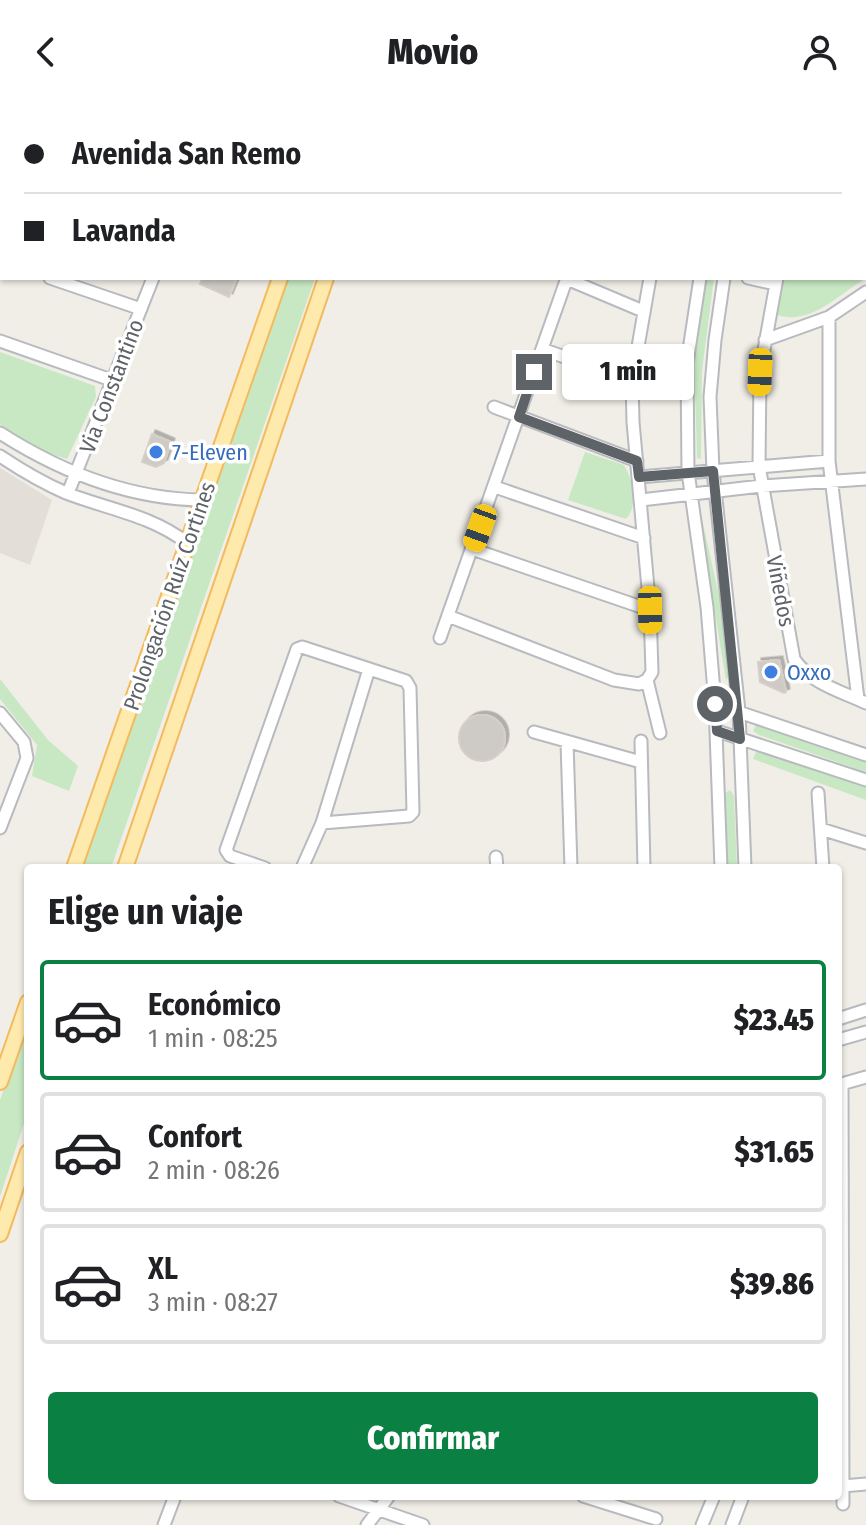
<!DOCTYPE html>
<html lang="es">
<meta charset="utf-8">
<style>
:root{--surface:#fff;--page:#f2f2f2;--text:#202124;--muted:#757577;--line:#e0e0e0;--accent:#0b8043}
body{margin:0;font-family:"Fira Sans Condensed",sans-serif;background:var(--page);color:var(--text);height:100vh;display:flex;flex-direction:column;font-size:30px;white-space:nowrap}
*{box-sizing:border-box;margin:0}
p{font-size:26px;color:var(--muted)}
.icon{flex:none;width:44px;height:44px;fill:none;stroke:currentColor;stroke-width:2;stroke-linecap:round;stroke-linejoin:round}
.map{position:relative;flex:1;overflow:hidden}
.panel{position:absolute;left:24px;top:760px;width:818px;height:636px;display:flex;flex-direction:column;background:var(--surface);border-radius:8px;box-shadow:0 2px 6px #0004}
.panel>*{flex:none}
.banner{position:absolute;left:0px;top:0px;width:866px;height:176px;box-shadow:0 2px 6px #0004;display:grid;align-content:center;height:176px;padding:0 24px;background:var(--surface)}
.end{position:absolute;width:36px;height:36px;margin:-18px;border:10px solid #5e6368;background:#fff;box-shadow:0 0 0 4px #fff}
.from{border-radius:50%}
.bubble{position:absolute;height:56px;border-radius:8px;background:var(--surface);box-shadow:0 2px 6px #0004;font-size:26px;font-weight:800;line-height:56px;text-align:center}
.car{position:absolute;width:24px;height:48px;margin:-24px -12px;border-radius:10px;box-shadow:0 0 6px 2px #0007;background:linear-gradient(#f5c518 24%,#345 0 40%,#f5c518 0 76%,#345 0 86%,#f5c518 0)}
.banner b{display:flex;align-items:center;gap:28px;height:76px;font-size:30px}
.banner b+b{border-top:2px solid var(--line)}
.banner i{width:20px;height:20px;background:var(--text)}
ul{padding:0;list-style:none}
li{display:flex;align-items:center;gap:24px;height:120px;margin:0 16px 12px;padding:0 8px;border:4px solid var(--line);border-radius:8px}
li div{flex:1}
li b{display:block;font-size:30px}
li em{font-style:normal;font-weight:800}
li.selected{border-color:var(--accent)}
li>.icon{width:72px;height:72px;stroke-width:1.5}
h2{padding:0 24px;font-size:36px;line-height:96px}
.action{display:flex;gap:16px;margin-top:auto;padding:16px 24px}
.action a{flex:1;height:92px;border-radius:8px;background:var(--accent);color:#fff;font-size:32px;font-weight:800;line-height:92px;text-align:center}
header{display:flex;justify-content:space-between;align-items:center;height:104px;padding:0 24px;background:var(--surface);font-size:36px;font-weight:800}
.map>svg:first-child{display:block}
.education{fill:#e3dfd8}
.green{fill:#c8e8c4}
.lines{fill:none;stroke-linecap:round;stroke-linejoin:round}
.stream{stroke:#a9e2ff;stroke-width:3}
.building{fill:#cecbc6;stroke:#d6cfc5;stroke-width:2;filter:url(#shadow)}
.minor-casing{stroke:#b7babe;stroke-width:15}
.major-casing{stroke:#f4ba5d;stroke-width:18}
.path{stroke:#9ecca6;stroke-width:2;stroke-dasharray:8 4;stroke-linecap:butt}
.minor{stroke:#fff;stroke-width:11}
.major{stroke:#ffeaae;stroke-width:14}
.route{stroke:#5e6368;stroke-width:10}
.shop-dot{fill:#3f7fe0;stroke:#fff;stroke-width:3}
.labels{text-anchor:middle;stroke-width:7;stroke-linejoin:round;paint-order:stroke}
.street-label{font-size:22px;fill:#5e6368;stroke:#fff}
.shop-label{font-size:22px;fill:#366cbe;stroke:#fff;text-anchor:start}
</style>
<header><svg class="icon" aria-label="back" viewBox="0 0 24 24"><path d="M15 5l-7 7 7 7"/></svg>Movio<svg class="icon" aria-label="person" viewBox="0 0 24 24"><circle cx="12" cy="8" r="4"/><path d="M4 21q1-7 8-7t8 7"/></svg></header>
<div class="map">
<svg width="866" height="1421" viewBox="0 0 866 1421">
<defs>
<filter id="shadow"><feDropShadow dx="3.5" dy="-3.5" stdDeviation="0" flood-color="#0004"/></filter>
</defs>
<rect width="100%" height="100%" fill="#f1eee7"/>
<path class="education" d="M0,364l52,32 -22,65 -30,-12z"/>
<path class="green" d="M864,119l2,55c-25,15 -56,48 -88,37l-4,-10 5,-27h85z
M284,174h31l-204,590h-31z
M705,174h9l-12,93 -1,88 -4,-1 -3,-100z
M0,248l95,34 1,11 -29,62 -33,-11 -34,-24z
M585,348l39,13c9,15 15,40 2,54l-58,-19z
M700,406l22,99 7,66 -3,6 -27,-167z
M0,575l48,61 30,26 -9,25 -37,-15 5,-31 -37,-46z
M756,621l110,35v12l-107,-37 -6,-4z
M757,646l109,37v13l-113,-41z
M730,686l4,6 3,72h-9l-3,-75z
M28,916v91l-28,86v-97z"/>
<g class="lines">
<path class="stream" d="M864,98l2,-2"/>
</g>
<path class="building" d="M413,0h124l2,2h-127z
M202,174h29l5,2 -7,17 -29,-13z
M152,330l19,8 -7,21 -8,4 -14,-5z
M779,556l7,32 -2,1 -24,-11 -2,-20z
M459 634a23 23 0 1 1 46 0a23 23 0 1 1-46 0Z"/>
<g class="lines">
<defs>
<path id="minor" d="M17,0l6,2
M549,0l3,2
M585,0l3,2
M667,0l4,2
M857,0l4,2
M219,2v-2
M691,2l1,-2
M756,2l1,-2
M780,2l1,-2
M864,72l2,-5
M0,75l2,1
M0,157l2,1
M50,174l91,31
M700,174l-13,85 1,109 19,135 8,97 6,164
M724,174l-9,62 -5,57 3,74 26,240 6,157
M748,174l27,6
M777,174l-17,94 -1,94 35,193c16,24 46,32 72,44
M567,175l76,32
M829,213v144l29,238
M765,236l64,-23 37,-25
M0,237l114,40
M542,245l90,32
M494,303l143,54
M0,329c61,39 129,66 202,67
M0,352c21,14 43,27 66,37 41,16 85,22 121,50
M639,373l190,-16
M495,383l149,51
M68,389l85,-215
M641,396l120,-14 105,-7
M472,445l178,61
M448,512l166,64 25,4 8,-4
M440,534l127,-360
M647,576l5,-8 -2,-62 -17,-188 -1,-41 18,-103
M647,576l13,53
M715,600l151,51
M0,609l24,29 3,16 -27,70
M717,627l149,49
M534,628l107,30
M641,637l3,127
M567,638l4,126
M818,689l5,75
M821,725l45,14
M496,753l1,11
M265,764l-35,-12 -4,-6 71,-201 5,-2 104,34 4,7 3,124 -4,4 -87,7
M302,764l20,-45 47,-154
M838,915l28,-9
M838,936l28,-8
M842,980l1,420
M838,981l28,-8
M843,1382l23,-2
M339,1392l84,29
M583,1392l73,23
M164,1421l11,-29
M367,1421l22,-29
M702,1421l12,-29
M732,1421l11,-29"/>
<path id="major" d="M339,2l1,-2
M386,2l1,-2
M74,764l206,-590
M125,764l201,-590
M0,978l28,-80
M0,1130l28,-82"/>
</defs>
<use href="#minor" class="minor-casing"/>
<use href="#major" class="major-casing"/>
<path class="path" d="M354,0l5,2
M864,154l2,2"/>
<use href="#minor" class="minor"/>
<use href="#major" class="major"/>
</g>
<g class="lines">
<path class="route" d="M534,268l-15,45 118,44 2,16 74,-6 27,268 -23,-8 -2,-27"/>
</g>
<g class="shop-dot">
<circle cx="156" cy="348" r="8"/>
<circle cx="771" cy="568" r="8"/>
</g>
<g class="labels">
<g class="street-label">
<text transform="translate(111 282) rotate(-69)" y="8">Via Constantino</text>
<text transform="translate(781 487) rotate(79)" y="8">Viñedos</text>
<text transform="translate(169 492) rotate(-71)" y="8">Prolongación Ruíz Cortines</text>
</g>
<g class="shop-label">
<text x="172" y="356">7-Eleven</text>
<text x="787" y="576">Oxxo</text>
</g>
</g>
</svg>
<i class="end from" style="left:715px;top:600px"></i>
<i class="end" style="left:534px;top:268px"></i>
<div class="bubble" style="left:562px;top:240px;width:132px">1 min</div>
<i class="car" style="left:760px;top:268px;rotate:182deg"></i>
<i class="car" style="left:480px;top:424px;rotate:200deg"></i>
<i class="car" style="left:650px;top:506px;rotate:179deg"></i>
<div class="banner">
<b><i class="from"></i>Avenida San Remo</b>
<b><i></i>Lavanda</b>
</div>
<section class="panel">
<h2>Elige un viaje</h2>
<ul>
<li class="selected"><svg class="icon" aria-label="car" viewBox="0 0 24 24"><path d="M5 17H2v-5l4-1 3-4h7l3 4 3 1v5h-3M9 17h6M6 11h13"/><circle cx="7" cy="17" r="2"/><circle cx="17" cy="17" r="2"/></svg><div><b>Económico</b><p>1 min · 08:25</p></div><em>$23.45</em></li>
<li><svg class="icon" aria-label="car" viewBox="0 0 24 24"><path d="M5 17H2v-5l4-1 3-4h7l3 4 3 1v5h-3M9 17h6M6 11h13"/><circle cx="7" cy="17" r="2"/><circle cx="17" cy="17" r="2"/></svg><div><b>Confort</b><p>2 min · 08:26</p></div><em>$31.65</em></li>
<li><svg class="icon" aria-label="car" viewBox="0 0 24 24"><path d="M5 17H2v-5l4-1 3-4h7l3 4 3 1v5h-3M9 17h6M6 11h13"/><circle cx="7" cy="17" r="2"/><circle cx="17" cy="17" r="2"/></svg><div><b>XL</b><p>3 min · 08:27</p></div><em>$39.86</em></li>
</ul>
<div class="action"><a>Confirmar</a></div>
</section>
</div>
